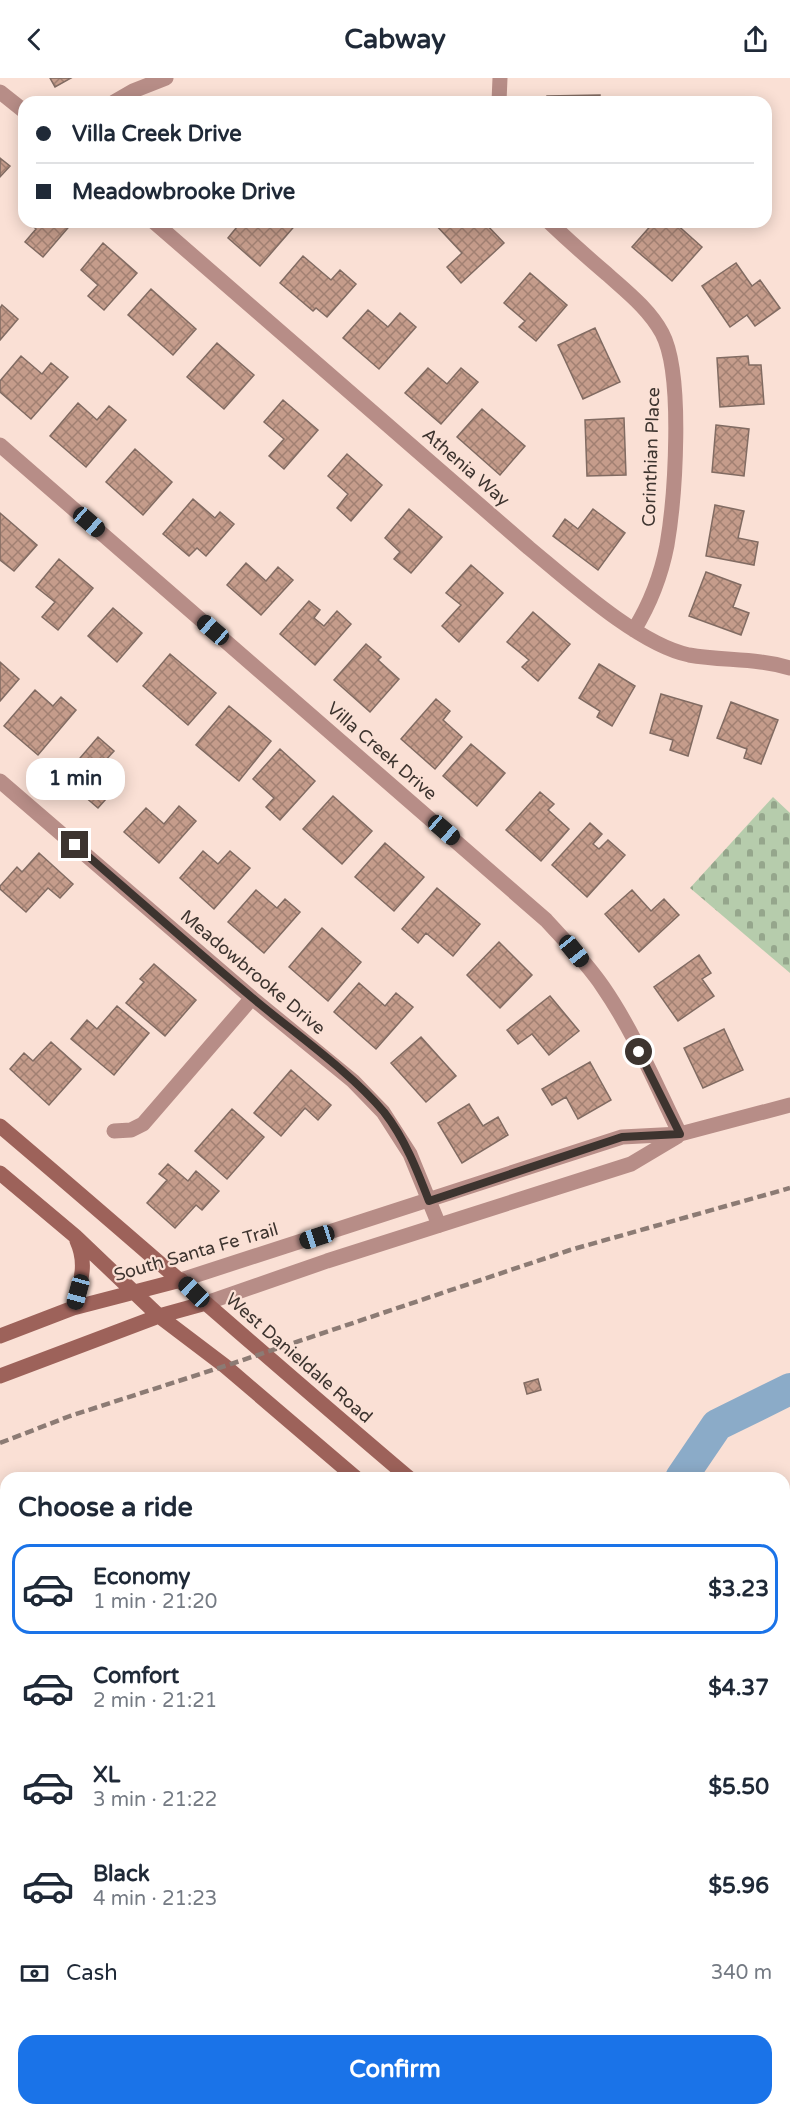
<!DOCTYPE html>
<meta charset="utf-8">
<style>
:root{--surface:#fff;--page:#f6f6f7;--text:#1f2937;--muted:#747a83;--line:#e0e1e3;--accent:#1a73e8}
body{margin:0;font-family:"Varela Round",sans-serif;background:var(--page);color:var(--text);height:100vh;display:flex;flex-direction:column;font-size:22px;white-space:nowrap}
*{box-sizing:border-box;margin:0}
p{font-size:20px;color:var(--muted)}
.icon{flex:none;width:33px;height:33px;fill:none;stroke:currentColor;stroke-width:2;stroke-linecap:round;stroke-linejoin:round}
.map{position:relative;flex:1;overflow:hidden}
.sheet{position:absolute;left:0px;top:1394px;width:790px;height:644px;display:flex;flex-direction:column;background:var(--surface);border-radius:18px 18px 0 0;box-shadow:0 3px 15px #0003}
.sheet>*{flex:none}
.guide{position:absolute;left:18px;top:18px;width:754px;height:132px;border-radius:18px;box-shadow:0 3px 15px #0003;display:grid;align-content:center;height:132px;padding:0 18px;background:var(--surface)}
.end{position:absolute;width:27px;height:27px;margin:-14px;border:8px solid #3d342f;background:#fff;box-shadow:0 0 0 3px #fff}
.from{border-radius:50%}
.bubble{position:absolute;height:42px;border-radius:18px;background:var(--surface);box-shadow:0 3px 15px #0003;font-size:20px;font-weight:700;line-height:42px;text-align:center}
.car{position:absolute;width:18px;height:36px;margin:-18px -9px;border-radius:8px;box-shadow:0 0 4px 2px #0007;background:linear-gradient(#222 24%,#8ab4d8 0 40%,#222 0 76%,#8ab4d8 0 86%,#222 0)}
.guide b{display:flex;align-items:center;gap:21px;height:57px;font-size:22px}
.guide b+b{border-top:2px solid var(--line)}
.guide i{width:15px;height:15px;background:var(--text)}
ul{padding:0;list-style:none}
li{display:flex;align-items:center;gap:18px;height:90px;margin:0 12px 9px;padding:0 6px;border:3px solid transparent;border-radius:18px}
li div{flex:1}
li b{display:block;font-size:22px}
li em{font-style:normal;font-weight:700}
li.current{border-color:var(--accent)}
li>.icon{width:54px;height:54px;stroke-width:1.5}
h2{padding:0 18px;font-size:27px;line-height:72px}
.pay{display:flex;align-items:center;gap:15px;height:66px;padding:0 18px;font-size:22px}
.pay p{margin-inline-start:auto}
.action{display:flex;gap:12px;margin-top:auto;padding:12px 18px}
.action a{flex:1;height:69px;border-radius:18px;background:var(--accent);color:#fff;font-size:24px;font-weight:700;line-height:69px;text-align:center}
header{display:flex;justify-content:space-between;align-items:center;height:78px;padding:0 18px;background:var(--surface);font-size:27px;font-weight:700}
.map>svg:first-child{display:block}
.cemetery{fill:url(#cemetery-stones)}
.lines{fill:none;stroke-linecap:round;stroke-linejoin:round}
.stream{stroke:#8babc8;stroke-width:5}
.river{stroke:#8babc8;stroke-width:32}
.building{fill:url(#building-cross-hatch);stroke:#816b62;stroke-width:1.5}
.minor{stroke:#b78d87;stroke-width:15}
.tertiary{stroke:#b78d87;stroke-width:15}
.secondary{stroke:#9d625a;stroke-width:15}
.rail{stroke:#8c7b74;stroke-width:4.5;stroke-dasharray:9 4.5;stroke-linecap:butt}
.route{stroke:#3d342f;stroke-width:8}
.labels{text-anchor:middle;stroke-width:4.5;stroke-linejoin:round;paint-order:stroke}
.street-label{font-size:18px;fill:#3d342f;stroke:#fae0d5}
</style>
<header><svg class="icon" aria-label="back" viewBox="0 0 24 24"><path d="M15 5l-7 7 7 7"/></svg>Cabway<svg class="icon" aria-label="share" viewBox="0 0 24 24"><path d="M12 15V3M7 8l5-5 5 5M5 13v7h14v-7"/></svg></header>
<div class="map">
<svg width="790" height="2036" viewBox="0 0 790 2036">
<defs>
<pattern id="cemetery-stones" width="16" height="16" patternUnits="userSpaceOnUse" patternTransform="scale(1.5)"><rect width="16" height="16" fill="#b6ccac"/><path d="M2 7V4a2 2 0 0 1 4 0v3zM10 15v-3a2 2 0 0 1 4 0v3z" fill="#95a68c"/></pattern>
<pattern id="building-cross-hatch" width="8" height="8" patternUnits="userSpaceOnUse" patternTransform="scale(1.5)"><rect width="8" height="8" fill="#c59c8b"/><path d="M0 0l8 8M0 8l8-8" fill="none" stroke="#a18072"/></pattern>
</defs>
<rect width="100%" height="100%" fill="#fae0d5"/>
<path class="cemetery" d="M773,719l17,16v160l-100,-85z"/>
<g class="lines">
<path class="stream" d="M0,1755l6,3
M0,1898l6,-11"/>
<path class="river" d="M681,1400l36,-53 73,-36
M0,1464h6"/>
</g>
<path class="building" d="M50,0h21l-16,9z
M600,17v7h-53v-6z
M337,21l50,1v2h-50z
M407,22h27v2h-27z
M0,80l10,8 -10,11z
M29,144h44l-30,35 -18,-15 11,-13z
M241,144h57l-38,44 -32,-28z
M433,144h51l20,21 -43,40 -14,-16 15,-14z
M654,144h20l28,25 -30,34 -40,-34z
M103,165l34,30 -33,37 -16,-14 10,-11 -17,-15z
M303,178l28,24 9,-10 16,14 -29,33 -11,-9 -3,3 -33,-28z
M736,185l16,23 8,-6 20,28 -25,18 -8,-11 -17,12 -28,-41z
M530,195l37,32 -31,36 -17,-14 6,-6 -21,-18z
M151,211l45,40 -23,26 -45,-40z
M2,227l16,14 -18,21v-32z
M368,232l20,17 12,-14 16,14 -37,42 -36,-31z
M595,250l25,54 -37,17 -25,-54z
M217,265l37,32 -30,34 -37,-32z
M21,278l21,18 9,-11 17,14 -37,42 -31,-27v-11z
M748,278l1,9h12l3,39 -44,3 -3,-49z
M428,290l19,16 14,-16 17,14 -37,42 -36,-31z
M283,322l35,30 -34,39 -15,-13 15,-17 -20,-17z
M78,325l19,17 12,-14 17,14 -40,47 -36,-31z
M482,331l43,37 -25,29 -43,-38z
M624,340l2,57 -39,1 -2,-56z
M716,347l33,4 -5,47 -32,-4z
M135,371l37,33 -29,33 -37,-33z
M347,376l35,31 -31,36 -14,-13 11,-14 -20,-18z
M193,421l22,19 5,-6 14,12 -28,32 -9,-8 -8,8 -26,-22z
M715,427l29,6 -6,27 20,4 -4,23 -48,-9z
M409,431l33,28 -31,36 -17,-14 6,-7 -15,-14z
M593,431l32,24 -27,37 -45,-34 12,-17 13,10z
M0,435l37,32 -23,26 -14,-11z
M59,481l34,29 -35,42 -16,-13 13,-15 -19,-15z
M246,485l20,18 12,-14 15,13 -32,35 -34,-30z
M471,487l32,28 -44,49 -17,-16 19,-21 -15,-12z
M706,494l35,13 -8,22 16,6 -8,22 -52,-19z
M309,523l11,9 -6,8 10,8 13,-15 14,13 -36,41 -35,-31z
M113,530l29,25 -25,29 -29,-26z
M533,534l37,32 -32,37 -16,-14 7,-7 -22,-18z
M366,566l15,13 -3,3 21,19 -29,33 -36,-32z
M170,576l46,39 -28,32 -45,-39z
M0,584l19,17 -19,22z
M599,586l36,22 -23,40 -15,-9 3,-6 -21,-13z
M35,612l18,16 8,-9 15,13 -38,45 -34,-29z
M661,616l41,12 -14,50 -18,-6 3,-10 -23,-7z
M436,621l14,12 -7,9 19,17 -27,32 -34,-30z
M731,624l47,18 -17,44 -17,-6 3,-9 -30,-11z
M229,628l42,35 -32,40 -43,-36z
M98,659l16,14 -11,12 20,17 -25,28 -35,-30z
M471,666l34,29 -28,33 -34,-30z
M280,671l35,32 -35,39 -14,-13 8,-9 -21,-19z
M540,714l14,12 -6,6 21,19 -28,32 -35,-31z
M333,718l39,35 -30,33 -39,-35z
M179,728l17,15 -37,42 -35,-31 22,-24 18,16z
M590,745l12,11 -9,10 6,5 9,-9 17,15 -38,42 -35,-32z
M385,765l39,34 -30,34 -39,-34z
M203,773l15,13 12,-13 20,17 -36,41 -34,-31z
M39,775l34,31 -13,14 -12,-10 -22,24 -26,-23v-3l17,-19 5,5z
M437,810l43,36 -27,32 -27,-23 -8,10 -16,-14z
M256,812l21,18 8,-9 15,13 -36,41 -36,-31z
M632,812l19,21 13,-12 15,16 -40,37 -34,-38z
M322,850l39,34 -33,39 -39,-34z
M499,864l33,33 -32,33 -33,-33z
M699,877l12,18 -9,6 12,17 -36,25 -24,-34z
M154,886l42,36 -31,36 -39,-33 18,-21 -4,-3z
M359,905l26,23 11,-13 17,14 -37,42 -42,-37z
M550,918l29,35 -30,24 -17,-21 -14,10 -11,-14z
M117,928l32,27 -35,42 -43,-36 16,-19 10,9z
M724,951l19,41 -40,18 -19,-40z
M421,959l35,39 -30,26 -35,-39z
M51,964l30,27 -32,36 -39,-36 14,-16 9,8z
M590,984l21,38 -33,19 -12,-22 -14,8 -10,-16z
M291,992l40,35 -13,15 -13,-12 -24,28 -27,-23z
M469,1026l14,22 15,-9 10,18 -46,28 -24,-40z
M232,1031l32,28 -37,42 -32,-28z
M168,1086l20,17 8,-10 23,20 -17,19 -6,-5 -21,23 -28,-25 20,-23 -8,-6z
M538,1301l3,11 -14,4 -3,-11z
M0,1554l6,1v77l-6,-1z
M785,1573l5,5v55l-6,-6z
M790,1890v38l-6,-5v-27z
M71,2031h41l-1,5h-41z
M289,2031h64l-4,5h-54z
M489,2031h58l-4,5h-48z
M721,2031h32l-4,5h-31z"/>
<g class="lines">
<path class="minor" d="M0,14l24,19
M114,24l19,-11 33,-13
M499,24l1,-24
M154,144l375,326c40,33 110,97 160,107 34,6 68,3 101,13
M549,144c19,18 38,35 58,52 20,18 42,35 55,59 22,41 13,165 5,212 -6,31 -17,59 -33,85
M0,367l546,475c20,22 41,43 57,67 31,45 53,98 77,147
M0,703l252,217 101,83 30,31 27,42 29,71
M114,1053l17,-1 12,-6 109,-126
M784,1972l6,5
M430,2031l6,5
M147,2036v-5"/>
<path class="tertiary" d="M181,1202l441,-143 58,-3 110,-29
M206,1225l121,-42 304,-97 47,-28"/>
<path class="secondary" d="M0,1048c137,116 272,236 409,352
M0,1095l75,63 84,80 66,50 131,112
M73,1230c7,-24 15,-43 4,-67
M0,1258l73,-28 108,-28
M0,1298l159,-60 47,-13
M784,1720l6,4
M784,1760l6,5"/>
<path class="rail" d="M0,1365l70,-27 155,-50 345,-116 220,-62"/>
</g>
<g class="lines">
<path class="route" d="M75,767c62,53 123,108 186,160 39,32 91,69 123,107 21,27 33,58 45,89l193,-64 58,-3 -41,-82"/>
</g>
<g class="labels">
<g class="street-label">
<text transform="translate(651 379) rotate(-88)" y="6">Corinthian Place</text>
<text transform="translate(466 389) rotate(41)" y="6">Athenia Way</text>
<text transform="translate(382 673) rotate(41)" y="6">Villa Creek Drive</text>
<text transform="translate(253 894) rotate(40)" y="6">Meadowbrooke Drive</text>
<text transform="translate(196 1174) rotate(-16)" y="6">South Santa Fe Trail</text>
<text transform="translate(299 1280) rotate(41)" y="6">West Danieldale Road</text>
</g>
</g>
</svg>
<i class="end from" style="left:639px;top:974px"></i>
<i class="end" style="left:75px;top:767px"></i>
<div class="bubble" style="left:26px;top:680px;width:99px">1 min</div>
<i class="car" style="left:89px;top:444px;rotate:131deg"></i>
<i class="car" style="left:213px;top:552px;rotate:311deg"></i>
<i class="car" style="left:444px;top:752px;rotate:131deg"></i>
<i class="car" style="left:574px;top:873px;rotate:141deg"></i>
<i class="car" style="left:317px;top:1159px;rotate:252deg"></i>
<i class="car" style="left:78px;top:1214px;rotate:195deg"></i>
<i class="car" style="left:194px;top:1214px;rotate:314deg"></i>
<div class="guide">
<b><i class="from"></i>Villa Creek Drive</b>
<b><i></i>Meadowbrooke Drive</b>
</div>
<section class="sheet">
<h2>Choose a ride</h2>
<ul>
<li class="current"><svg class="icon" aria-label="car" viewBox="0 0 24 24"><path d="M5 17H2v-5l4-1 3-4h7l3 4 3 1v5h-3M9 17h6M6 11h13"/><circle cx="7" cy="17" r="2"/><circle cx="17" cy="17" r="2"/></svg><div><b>Economy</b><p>1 min · 21:20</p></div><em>$3.23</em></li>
<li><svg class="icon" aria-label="car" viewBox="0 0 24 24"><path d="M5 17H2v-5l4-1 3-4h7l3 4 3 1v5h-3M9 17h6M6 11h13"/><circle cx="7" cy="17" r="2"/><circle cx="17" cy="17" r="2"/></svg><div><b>Comfort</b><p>2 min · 21:21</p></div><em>$4.37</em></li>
<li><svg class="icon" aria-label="car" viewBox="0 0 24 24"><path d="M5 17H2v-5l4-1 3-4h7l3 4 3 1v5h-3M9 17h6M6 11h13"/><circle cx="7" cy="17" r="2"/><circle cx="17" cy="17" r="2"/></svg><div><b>XL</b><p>3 min · 21:22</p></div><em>$5.50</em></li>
<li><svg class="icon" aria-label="car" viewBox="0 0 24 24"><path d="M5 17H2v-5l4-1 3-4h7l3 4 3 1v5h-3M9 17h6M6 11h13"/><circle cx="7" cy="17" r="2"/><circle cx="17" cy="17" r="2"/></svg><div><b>Black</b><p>4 min · 21:23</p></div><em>$5.96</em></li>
</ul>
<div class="pay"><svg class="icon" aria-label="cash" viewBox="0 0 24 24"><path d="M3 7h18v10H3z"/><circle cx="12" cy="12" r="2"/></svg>Cash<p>340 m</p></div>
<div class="action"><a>Confirm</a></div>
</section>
</div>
